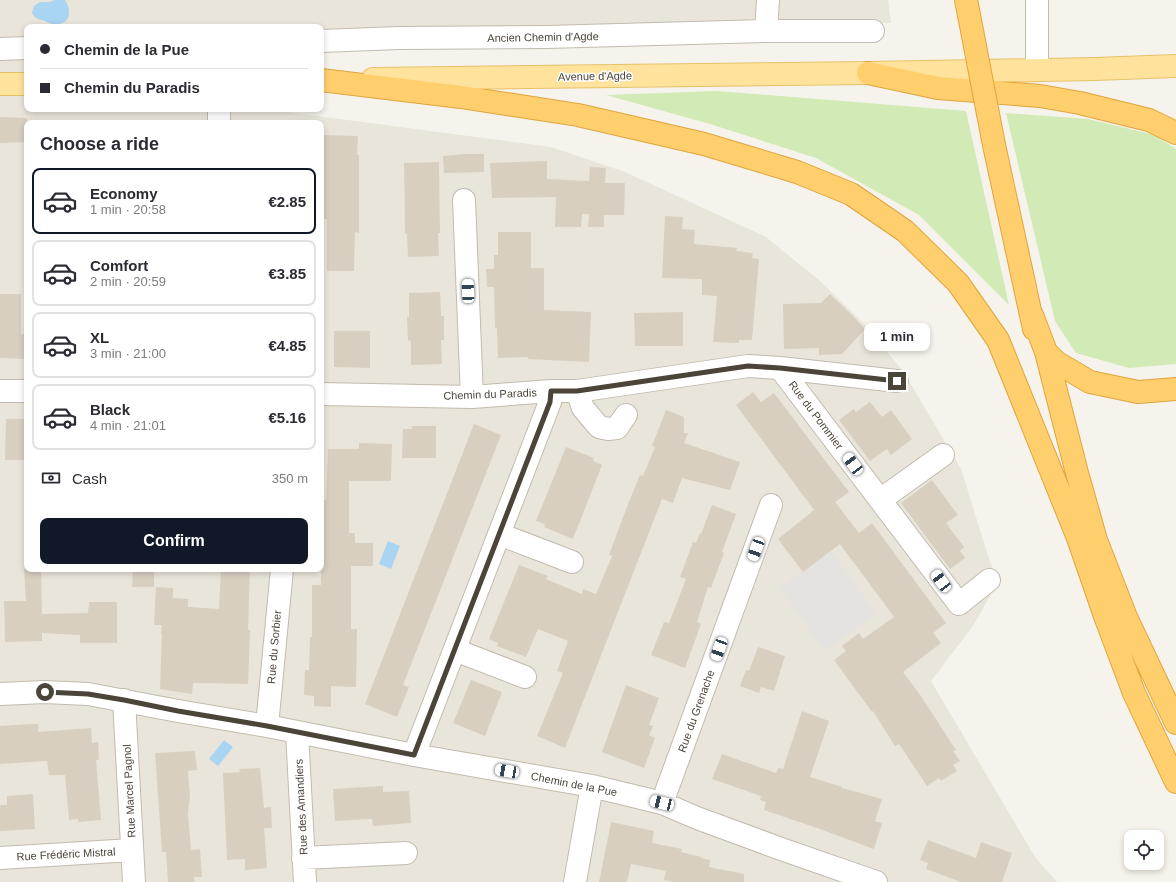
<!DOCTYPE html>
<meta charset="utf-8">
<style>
:root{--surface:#fff;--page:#f7f7f7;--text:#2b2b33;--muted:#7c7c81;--line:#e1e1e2;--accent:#111827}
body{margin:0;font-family:Helvetica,sans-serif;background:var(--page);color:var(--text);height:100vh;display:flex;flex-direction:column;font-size:15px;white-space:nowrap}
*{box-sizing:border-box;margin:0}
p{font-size:13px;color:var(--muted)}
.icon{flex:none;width:22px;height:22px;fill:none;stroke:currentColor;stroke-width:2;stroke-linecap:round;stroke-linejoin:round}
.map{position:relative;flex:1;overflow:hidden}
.details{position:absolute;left:24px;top:120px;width:300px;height:452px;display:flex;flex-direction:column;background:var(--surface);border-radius:8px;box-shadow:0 2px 6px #0003}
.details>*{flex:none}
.banner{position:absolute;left:24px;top:24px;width:300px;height:88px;border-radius:8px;box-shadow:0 2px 6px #0003;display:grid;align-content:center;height:88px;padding:0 16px;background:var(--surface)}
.buttons{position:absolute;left:1124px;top:830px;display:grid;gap:8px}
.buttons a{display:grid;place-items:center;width:40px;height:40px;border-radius:8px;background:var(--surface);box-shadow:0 2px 6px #0003;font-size:20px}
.end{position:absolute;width:18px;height:18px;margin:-9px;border:5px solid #4b4439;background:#fff;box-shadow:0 0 0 2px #fff}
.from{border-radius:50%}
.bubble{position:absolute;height:28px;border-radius:8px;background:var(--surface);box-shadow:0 2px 6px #0003;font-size:13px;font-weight:800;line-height:28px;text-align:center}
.car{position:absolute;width:12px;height:24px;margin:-12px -6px;border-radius:5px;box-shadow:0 0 3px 1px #0007;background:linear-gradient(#fff 24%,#345 0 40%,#fff 0 76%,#345 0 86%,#fff 0)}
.banner b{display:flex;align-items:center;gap:14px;height:38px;font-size:15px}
.banner b+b{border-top:1px solid var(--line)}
.banner i{width:10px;height:10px;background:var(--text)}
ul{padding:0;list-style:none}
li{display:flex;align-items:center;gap:12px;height:66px;margin:0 8px 6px;padding:0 8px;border:2px solid var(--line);border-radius:8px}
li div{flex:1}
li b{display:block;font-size:15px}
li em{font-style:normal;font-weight:800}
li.current{border-color:var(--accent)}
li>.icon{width:36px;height:36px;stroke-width:1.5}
h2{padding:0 16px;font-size:18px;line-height:48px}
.pay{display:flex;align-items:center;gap:10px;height:44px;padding:0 16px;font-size:15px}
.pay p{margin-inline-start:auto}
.primary-button{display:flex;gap:8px;margin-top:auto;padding:8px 16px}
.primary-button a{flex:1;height:46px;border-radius:8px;background:var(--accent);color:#fff;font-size:16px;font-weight:800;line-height:46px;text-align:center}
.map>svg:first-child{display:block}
.residential{fill:#eae5da;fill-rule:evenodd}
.green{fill:#d2eab5}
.parking{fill:#e5e3e0}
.water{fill:#a9d4f2}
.building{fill:#d8cfc1}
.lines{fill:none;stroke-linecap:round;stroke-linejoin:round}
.minor-casing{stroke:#c2bbae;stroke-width:24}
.major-casing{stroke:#e6c16a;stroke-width:24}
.highway-casing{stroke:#e0a43c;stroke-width:24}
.minor{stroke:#fff;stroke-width:22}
.major{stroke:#ffe39c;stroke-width:22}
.highway{stroke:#ffcf6e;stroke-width:22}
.highway-bridge-casing{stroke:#e0a43c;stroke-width:24;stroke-linecap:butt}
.highway-bridge{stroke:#ffcf6e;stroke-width:22}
.route{stroke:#4b4439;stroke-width:5}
.labels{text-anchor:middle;stroke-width:3;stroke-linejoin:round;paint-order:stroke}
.street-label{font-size:11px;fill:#4b4439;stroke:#fff}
</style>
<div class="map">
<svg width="1176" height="882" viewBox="0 0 1176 882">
<rect width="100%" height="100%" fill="#f6f3ec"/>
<path class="residential" d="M0,0h888l3,23 -415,6 -155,3v-5h-294v82h260v3l264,35 74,25 141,65 54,44 44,43 39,47 58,98 36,115 -24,42 -42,55 104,176 22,25h-1057zM27,123h294v446h-294z"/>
<path class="green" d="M717,91l249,20 43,194 -90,-90 -103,-57 -106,-34 -104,-29z
M1006,113l82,6 67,16 21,14v215l-47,4 -53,-15 -21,-32z"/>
<path class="parking" d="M832,552l44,62 -52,37 -44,-63z"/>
<path class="water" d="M56,0h9c6,9 7,23 -8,24 -4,1 -8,-1 -12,-3 -6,-2 -10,-2 -13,-8l2,-7 6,-4h9z
M388,541l12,5 -9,23 -12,-5z
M224,740l9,7 -15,19 -9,-7z"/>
<path class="building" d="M0,117l27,1v24l-27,1z
M323,135l35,1 -1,19h2v78l-4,-1 -1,39h-27v-52h-6z
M464,154h20v18l-40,1 -1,-17z
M547,161v18l42,2 1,-14 16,1 -1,15h20l-1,32h-20v12h-16l1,-13h-7l-1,13h-26l1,-30 -64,1 -2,-35z
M439,162l1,71h-2l1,23 -31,1 -1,-23 -2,-1 -1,-70z
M665,216l18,1 -1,12 13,1 -1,14 43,4 -1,3 17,2 -1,5 7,1 -7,81h-13v3l-26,-1 4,-46 -15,-1v-16l-40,-1z
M498,232h33v36h13v42l47,2 -2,50 -61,-3v-2l-30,1 -1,-30h-2l-1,-41h-7l-1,-18h8v-14h4z
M440,292l1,24h3v24h-3l1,24 -31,1v-24l-3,-1 -1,-23h2v-24z
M0,294h21v40h6v25l-27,-1z
M830,294l20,19 15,16 -23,25 -23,1v-7l-35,1 -1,-45 38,-1z
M683,312v34h-48l-1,-33z
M334,331h36v37l-36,-1z
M753,392l8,10 13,-9 75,99 -14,10 24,31 13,-10 74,100 -13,10 8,10 -38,29 18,24 35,54 -3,1 7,10 -7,4 4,6 -16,10 -2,-3 -12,8 -28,-42 -4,2 -22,-35 -1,1 -38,-52 12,-9 -4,-5 17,-13 4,6 31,-22 -54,-73 -37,28 -25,-33 36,-29 -78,-105z
M870,402l12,15 9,-7 21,29 -21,16 -4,-6 -17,12 -31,-41 15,-11 2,3z
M666,410l18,7v16h4l-4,10 56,19 -10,28 -48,-12 -9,25 -11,-4 -97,249 -28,-12 26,-63 -6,-2 11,-30 -30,-12 -12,28 -29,-11 1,-3 -9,-4 30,-74 29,11 -2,3 36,15 1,-5 13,5 16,-38 -3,-1 19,-51 12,-29 3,1 12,-29 -3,-1z
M6,419h21v41h-22z
M474,424l27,11 -98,250 6,2 -12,30 -32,-13z
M412,426h24v32h-34l1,-29h9z
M359,443l33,1 -1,37h-42v52h6v10h18v23h-22v63h6l-1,58 -25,-1v21l-17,-1v-10l-10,-1 1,-25h4l1,-33h2v-52h9v-85h5l2,-51h31z
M566,447l28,11 -1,3 9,4 -29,74 -29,-12 1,-3 -9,-3z
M932,480l26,35 -12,8 18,24 -4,4 5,7 -15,11 -49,-66z
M712,505l24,9 -14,38 2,1 -13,35 -3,-1 -11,35 4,2 -16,44 -34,-13 13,-33 5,1 17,-44 -6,-2 13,-35 3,1 4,-10 1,1z
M24,569h17l1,45 46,-1 1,-11h28v41h-37v-8l-38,-2v8l-37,1 -1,-41h22z
M133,569h21v18h-22z
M221,569h29l-2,61h2l-2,54 -55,-1 -1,11 -32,-5 2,-55h-1l1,-9h-8l2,-38 17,1v10l15,1v8l31,2z
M758,647l27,9 -11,35 -13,-4 -2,6 -19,-7 6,-16 3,1z
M471,680l31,12 -17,44 -32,-13z
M626,685l33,13 -10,27 4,1 -4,9 6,3 -11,30 -42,-16z
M802,711l27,10 -19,56 32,10v1l40,11 -7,22 7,2 -8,26 -57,-21 -53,-18 2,-8 -6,-2 1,-4 -49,-17 10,-25 54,19 2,-5 5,1z
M30,724h8v8l53,-4 1,15 6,-1 1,18h-3l5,60 -23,2v-3l-9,1 -4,-45h-16l-2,-14 -47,3v-38z
M195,751l2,19 -9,1 2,24 -2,19 3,36 9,-1 2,28h-8l1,5h-27l-2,-30h-4l-7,-99z
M260,768l4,40 7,-1 1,21h-8l3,40 -22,2v-11l-18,1 -4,-87 17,-1 -1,-3z
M383,786v6l26,-1 2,32 -38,3 -1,-7 -37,2 -2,-32z
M33,794l2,35 -35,2v-26h7v-9z
M611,822l43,9 -2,12 30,6 -1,3 20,5v1l9,2 -1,7 35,7v8h-71l-9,-2 2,-9 -35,-7 -4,18h-28z
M928,840l48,18 5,-16 31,11 -10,29h-41l-35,-13 2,-6 -8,-3z"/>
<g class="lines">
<defs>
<path id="minor" d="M766,31l2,-31
M321,41l78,-3 148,-1 219,-6h107
M0,49l27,-1
M1037,70v-70
M219,109v14
M464,200l8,197
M780,368l179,236 30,-24
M0,391h27
M577,391l6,17 16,19 9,2 9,-1 9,-13
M321,394l151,3 79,-6h26l171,-25 32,2 117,13
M880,500l63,-45
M499,534l73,28
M455,650l70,27
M0,694l45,-2 43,2 90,17 89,15 147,29 178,31 70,17 35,15 87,32 92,32
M124,700l10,182
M267,726l15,-157
M297,732l8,150
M414,755l136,-353 1,-11
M662,803l109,-298
M0,858l132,-8
M303,858l103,-5
M575,882l17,-96"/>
<path id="major" d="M373,79l495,-6 227,-4 81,-3
M0,84h27"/>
<path id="highway" d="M966,0l3,15
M868,73l70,15 102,8 40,7 69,17 27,13
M321,80l140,17 117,18 126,29 93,28 54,22 54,37 53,52 40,57 80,198 27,78 29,77 42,89
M994,145l40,184
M1032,315l14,37 31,121 19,67 30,77 50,106
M1046,352l10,10 34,20 48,10 38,-3"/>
</defs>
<use href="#minor" class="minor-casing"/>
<use href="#major" class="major-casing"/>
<use href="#highway" class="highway-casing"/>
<use href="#minor" class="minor"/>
<use href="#major" class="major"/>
<use href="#highway" class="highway"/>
<defs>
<path id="highway-bridge" d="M969,15l25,130"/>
</defs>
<use href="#highway-bridge" class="highway-bridge-casing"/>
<use href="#highway-bridge" class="highway-bridge"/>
</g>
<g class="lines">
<path class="route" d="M45,692l43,2 36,6 54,11 89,15 147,29 136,-353 1,-11h26l171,-25 32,2 117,13"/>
</g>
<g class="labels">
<g class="street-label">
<text transform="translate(543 37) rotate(-1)" y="4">Ancien Chemin d'Agde</text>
<text transform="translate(595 76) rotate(-1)" y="4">Avenue d'Agde</text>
<text transform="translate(490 394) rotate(-2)" y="4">Chemin du Paradis</text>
<text transform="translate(816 415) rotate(53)" y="4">Rue du Pommier</text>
<text transform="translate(274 647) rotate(-85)" y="4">Rue du Sorbier</text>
<text transform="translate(696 711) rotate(-70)" y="4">Rue du Grenache</text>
<text transform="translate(574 784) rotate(11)" y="4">Chemin de la Pue</text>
<text transform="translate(129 791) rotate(-93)" y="4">Rue Marcel Pagnol</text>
<text transform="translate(301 807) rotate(-93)" y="4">Rue des Amandiers</text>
<text transform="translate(66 854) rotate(-3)" y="4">Rue Frédéric Mistral</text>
</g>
</g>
</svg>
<div class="buttons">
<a><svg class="icon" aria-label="locate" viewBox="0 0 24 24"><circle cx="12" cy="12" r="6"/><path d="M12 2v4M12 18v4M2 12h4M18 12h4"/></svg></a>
</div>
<i class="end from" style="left:45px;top:692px"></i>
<i class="end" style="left:897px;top:381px"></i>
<div class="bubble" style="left:864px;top:323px;width:66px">1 min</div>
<i class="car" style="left:468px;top:291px;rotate:358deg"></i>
<i class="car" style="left:853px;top:464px;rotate:323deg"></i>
<i class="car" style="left:756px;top:549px;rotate:200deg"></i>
<i class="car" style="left:941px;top:581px;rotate:323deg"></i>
<i class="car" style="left:719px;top:649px;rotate:200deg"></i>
<i class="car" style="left:507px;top:771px;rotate:280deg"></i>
<i class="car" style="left:662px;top:803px;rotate:284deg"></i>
<div class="banner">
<b><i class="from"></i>Chemin de la Pue</b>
<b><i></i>Chemin du Paradis</b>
</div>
<section class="details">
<h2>Choose a ride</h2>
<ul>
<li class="current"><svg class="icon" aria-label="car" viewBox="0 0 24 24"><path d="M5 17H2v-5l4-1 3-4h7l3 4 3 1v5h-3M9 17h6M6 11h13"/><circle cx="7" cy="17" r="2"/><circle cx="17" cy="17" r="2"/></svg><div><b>Economy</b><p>1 min · 20:58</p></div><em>€2.85</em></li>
<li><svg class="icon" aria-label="car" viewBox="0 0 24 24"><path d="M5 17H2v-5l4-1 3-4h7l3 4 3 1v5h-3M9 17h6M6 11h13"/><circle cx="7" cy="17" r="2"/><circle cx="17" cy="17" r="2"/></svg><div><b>Comfort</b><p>2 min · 20:59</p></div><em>€3.85</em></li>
<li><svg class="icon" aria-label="car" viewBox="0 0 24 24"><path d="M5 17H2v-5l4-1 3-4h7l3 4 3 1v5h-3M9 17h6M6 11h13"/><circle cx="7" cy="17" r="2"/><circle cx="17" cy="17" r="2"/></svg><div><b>XL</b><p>3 min · 21:00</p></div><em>€4.85</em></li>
<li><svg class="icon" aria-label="car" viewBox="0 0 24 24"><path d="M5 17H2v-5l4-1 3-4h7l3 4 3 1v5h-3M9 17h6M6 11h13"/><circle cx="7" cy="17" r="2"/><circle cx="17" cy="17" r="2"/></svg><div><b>Black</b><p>4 min · 21:01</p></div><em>€5.16</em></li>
</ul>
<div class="pay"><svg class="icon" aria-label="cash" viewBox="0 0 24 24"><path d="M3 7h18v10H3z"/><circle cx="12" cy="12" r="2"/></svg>Cash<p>350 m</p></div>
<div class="primary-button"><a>Confirm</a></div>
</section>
</div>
